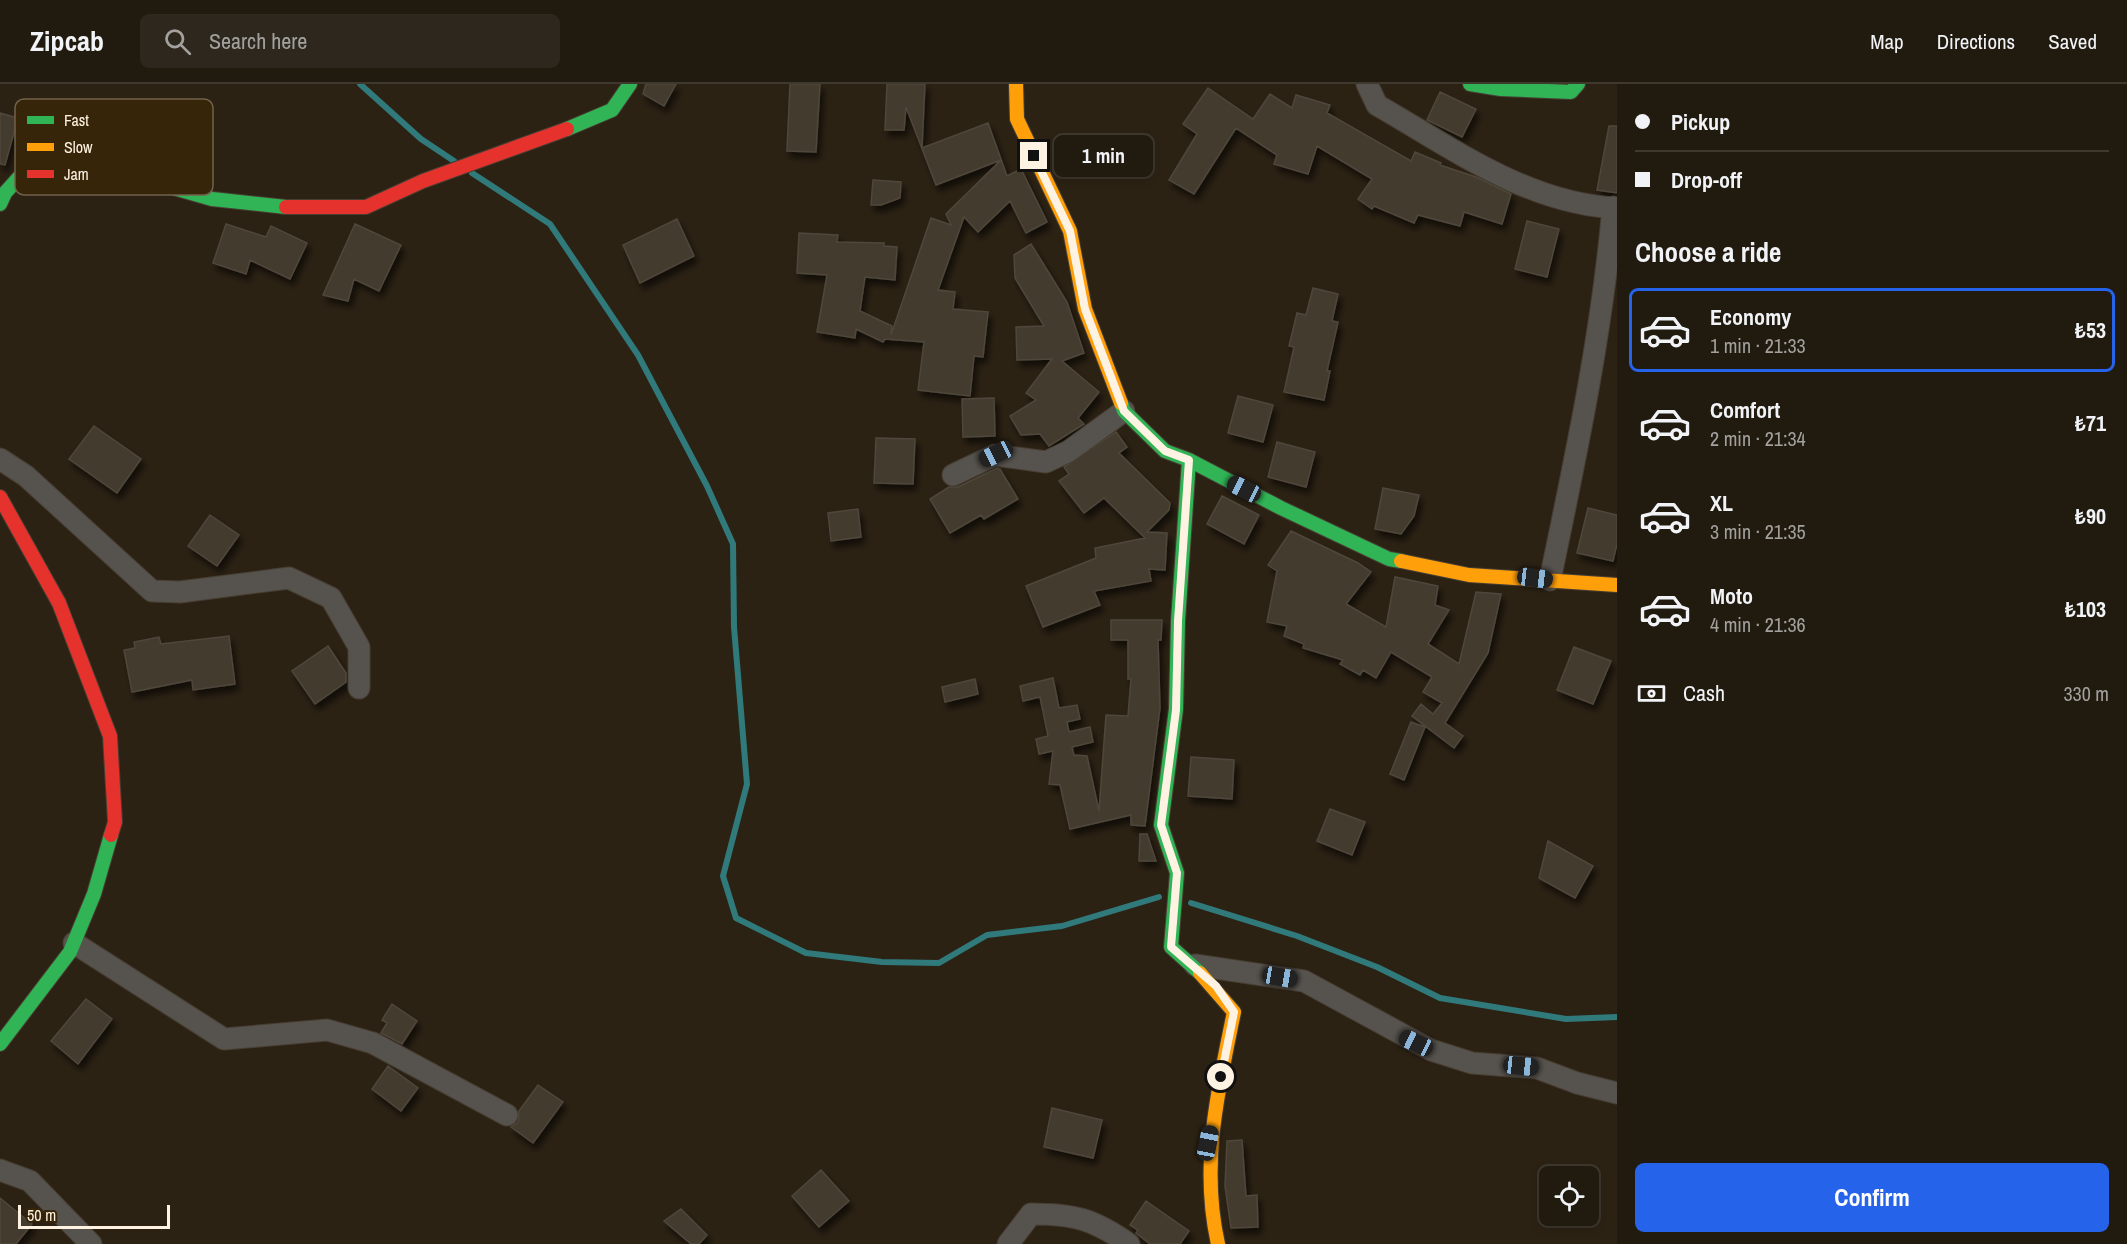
<!DOCTYPE html>
<meta charset="utf-8">
<style>
:root{--surface:#211a0f;--page:#2d271d;--text:#f1f3f6;--muted:#a2a19e;--line:#3e382f;--accent:#2563eb}
body{margin:0;font-family:"Archivo Narrow",sans-serif;background:var(--page);color:var(--text);height:100vh;display:flex;flex-direction:column;font-size:22px;white-space:nowrap}
*{box-sizing:border-box;margin:0}
p{font-size:20px;color:var(--muted)}
.icon{flex:none;width:33px;height:33px;fill:none;stroke:currentColor;stroke-width:2;stroke-linecap:round;stroke-linejoin:round}
.map{position:relative;flex:1;overflow:hidden}
.drawer{display:flex;flex-direction:column;background:var(--surface);width:510px}
.drawer>*{flex:none}
.banner{display:grid;align-content:center;height:132px;padding:0 18px;background:var(--surface)}
.controls{position:absolute;left:1539px;top:1082px;display:grid;gap:12px}
.controls a{display:grid;place-items:center;width:60px;height:60px;border-radius:9px;background:var(--surface);box-shadow:0 3px 9px #0003,0 0 0 2px var(--line);font-size:30px}
.scale{position:absolute;left:18px;bottom:15px;width:152px;box-sizing:border-box;padding-left:6px;border:3px solid #fef2e2;border-top:0;font-size:16px;line-height:21px;white-space:nowrap;color:#fef2e2;-webkit-text-stroke:4px #362509;paint-order:stroke}
.end{position:absolute;width:27px;height:27px;margin:-14px;border:8px solid #fef2e2;background:#111;box-shadow:0 0 0 3px #111}
.from{border-radius:50%}
.bubble{position:absolute;height:42px;border-radius:9px;background:var(--surface);box-shadow:0 3px 9px #0003,0 0 0 2px var(--line);font-size:20px;font-weight:700;line-height:42px;text-align:center}
.car{position:absolute;width:18px;height:36px;margin:-18px -9px;border-radius:8px;box-shadow:0 0 4px 2px #0007;background:linear-gradient(#222 24%,#8ab4d8 0 40%,#222 0 76%,#8ab4d8 0 86%,#222 0)}
.banner b{display:flex;align-items:center;gap:21px;height:57px;font-size:22px}
.banner b+b{border-top:2px solid var(--line)}
.banner i{width:15px;height:15px;background:var(--text)}
ul{padding:0;list-style:none}
li{display:flex;align-items:center;gap:18px;height:84px;margin:0 12px 9px;padding:0 6px;border:3px solid transparent;border-radius:9px}
li div{flex:1}
li b{display:block;font-size:22px}
li em{font-style:normal;font-weight:700}
li.active{border-color:var(--accent)}
li>.icon{width:54px;height:54px;stroke-width:1.5}
h2{padding:0 18px;font-size:27px;line-height:72px}
.pay{display:flex;align-items:center;gap:15px;height:66px;padding:0 18px;font-size:22px}
.pay p{margin-inline-start:auto}
.primary-button{display:flex;gap:12px;margin-top:auto;padding:12px 18px}
.primary-button a{flex:1;height:69px;border-radius:9px;background:var(--accent);color:#fff;font-size:24px;font-weight:700;line-height:69px;text-align:center}
header{display:flex;align-items:center;gap:36px;box-sizing:border-box;height:84px;padding:0 30px;background:var(--surface);border-bottom:2px solid var(--line)}
header strong{font-size:28px}
nav{display:flex;gap:33px;margin-inline-start:auto;font-size:21px}
.search{width:420px;height:54px;background:var(--page);display:flex;align-items:center;gap:15px;box-sizing:border-box;padding:0 21px;border-radius:9px;color:var(--muted);font-size:22px}
main{display:flex;flex:1;min-height:0}
.map>svg:first-child{display:block}
.lines{fill:none;stroke-linecap:round;stroke-linejoin:round}
.stream{stroke:#317a7b;stroke-width:6}
.building{fill:#433b2f;stroke:#4f473b;stroke-width:1.5;filter:url(#shadow)}
.street-casing{stroke:#473e33;stroke-width:23}
.fast-casing{stroke:#473e33;stroke-width:16}
.slow-casing{stroke:#473e33;stroke-width:16}
.jam-casing{stroke:#473e33;stroke-width:16}
.street{stroke:#56524d;stroke-width:21}
.fast{stroke:#30b455;stroke-width:14}
.slow{stroke:#ff9f0a;stroke-width:14}
.jam{stroke:#e5322d;stroke-width:14}
.route{stroke:#fef2e2;stroke-width:8}
.key{fill:#362509;stroke:#72624a;stroke-width:1.5}
.key-label{font-size:16px;fill:#fef2e2}
</style>
<header>
<strong>Zipcab</strong>
<div class="search"><svg class="icon" aria-label="search" viewBox="0 0 24 24"><circle cx="10" cy="10" r="6"/><path d="M15 15l6 6"/></svg>Search here</div>
<nav><a>Map</a><a>Directions</a><a>Saved</a></nav>
</header>
<main>
<div class="map">
<svg width="1617" height="1160" viewBox="0 0 1617 1160">
<defs>
<filter id="shadow"><feDropShadow dx="3.5" dy="6" stdDeviation="3" flood-color="#0009"/></filter>
</defs>
<rect width="100%" height="100%" fill="#2c2214"/>
<g class="lines">
<path class="stream" d="M360,0l61,55 33,22
M472,89l78,51 88,131 69,131 26,58 1,83 13,157 -24,92 13,42 70,35 76,9 57,1 48,-28 75,-9 97,-29
M1191,819l106,33 80,31 63,31 126,21 51,-2"/>
</g>
<path class="building" d="M646,0h30l-12,22 -21,-12z
M790,0h30l-4,68 -29,-1z
M887,0h38l-3,64 66,-25 19,53 14,-7 26,53 -21,11 -16,-32 -32,31 -14,-15 -26,73 17,2 -2,17 35,3 -5,45 -9,-1 -4,40 -52,-6 6,-48 -39,-3 -2,3 -27,-13 -1,9 -38,-6 10,-57 -30,-2 2,-40 39,2 -1,7 47,1v3l13,1 -2,33 -30,-3 -5,34 32,15 -1,9 40,-117 20,7 -5,-11 55,-54 -65,25 -30,-78 -2,23h-19z
M1208,4l45,31 17,-25 22,14 4,-13 34,10 -3,8 84,48 4,-9 26,11 -1,2 36,12 35,17 -9,30 -38,-12 -4,14 -42,-11 -4,8 -40,-17 -2,3 -14,-10 14,-20 -55,-33 -9,28 -34,-10 3,-9 -41,-27 -42,66 -25,-14 28,-46 -14,-10z
M1440,8l36,17 -14,28 -35,-17z
M0,29l18,5 -13,47 -5,-1z
M1609,42h8v67l-20,-3z
M873,96l28,2 -1,16 -19,7h-10z
M677,135l17,37 -54,27 -17,-38z
M1527,137l32,8 -12,48 -32,-8z
M226,140l40,13 5,-11 36,17 -17,36 -40,-19 -4,14 -33,-11z
M355,140l46,21 -22,46 -25,-12 -6,22 -25,-6z
M1031,160l36,58 17,51 -22,8 37,31 -21,26 6,6 -35,22 -9,-12 -19,1 -11,-19 26,-16 -10,-7 26,-34 -35,1 -1,-33 28,-1 -29,-48 -1,-23z
M1313,204l25,6 -6,27 6,1 -11,49h3l-6,29 -40,-8 10,-45 -5,-1 8,-33 9,2z
M1238,312l35,9 -10,37 -35,-9z
M994,314l1,38 -32,1 -1,-38z
M94,342l47,33 -24,34 -48,-34z
M1116,348l11,15 -8,6 51,50 -1,7 -22,22 20,1 -2,37 -16,-1 2,12 -57,10 6,14 -57,22 -17,-41 70,-28 -1,-10 50,-10 -41,-40 -20,15 -25,-32 10,-7 -5,-7z
M876,354l39,1 -2,45 -39,-1z
M1277,358l38,10 -9,35 -38,-10z
M997,384l3,1 18,30 -34,20 -3,-4 -31,18 -20,-34 19,-12h9z
M1383,404l36,7 -5,21 -13,18 -26,-5z
M1222,412l37,19 -15,29 -37,-20z
M1588,424l29,7v29l-4,17 -36,-8z
M858,425l3,28 -30,4 -3,-28z
M210,431l29,20 -22,31 -29,-20z
M1291,447l67,32 13,9 -25,32 40,23 9,-50 43,9 -3,19 14,5 -21,34 31,20 17,-72 25,2 -13,59 -43,70 18,13 -9,12 -42,-32 9,-12 12,10 9,-11 -19,-11 9,-15 -41,-25 -15,26 -13,-8 -3,5 -20,-11 3,-4 -40,-12 1,-4 -20,-8 3,-10 -20,-4 10,-51 -9,-6z
M1111,536h51l-1,20h-3l2,68 -15,118 -14,-1v-10l-61,14 -10,-44 -11,-1 4,-33 -14,3 -3,-15 12,-3 -8,-39 -17,4 -3,-15 33,-8 6,30 18,-3 3,14 -13,3 2,10 21,-5 3,15 -21,5 2,8 13,1 12,55 7,-96 22,1 3,-37h-3v-39h-17z
M229,552l6,48 -42,6 -1,-10 -60,12 -8,-42 11,-2 -1,-6 25,-5 2,7z
M328,562l18,27v9l-31,22 -23,-33z
M1574,563l37,14 -18,43 -36,-14z
M975,595l3,15 -33,8 -3,-15z
M1411,638l14,5 -21,53 -14,-6z
M1191,673l43,3 -2,39 -44,-3z
M1330,725l35,13 -13,33 -35,-14z
M1140,750h7l9,27h-17z
M1548,757l45,25 -18,32 -36,-20z
M86,915l26,20 -34,45 -27,-23z
M392,920l25,17 -15,23 -21,-11 6,-10 -5,-3z
M388,982l30,22 -17,23 -29,-22z
M538,1001l25,17 -30,41 -22,-16 7,-5 1,-11z
M1052,1024l50,12 -9,38 -49,-11z
M1242,1056l4,56 11,-1 1,32 -27,1 -6,-42 2,-45z
M821,1086l28,31 -30,26 -27,-31z
M0,1114l32,26 -16,20h-16z
M1146,1117l43,30 -9,13h-30l-14,-11 2,-3 -8,-5z
M681,1125l26,26 -8,9h-8l-27,-23z"/>
<g class="lines">
<defs>
<path id="street" d="M1367,0l10,21c75,43 151,99 240,103
M0,375l26,17 126,115 28,1 109,-14 42,20 28,49v41
M953,391l42,-20 51,7 23,-11 55,-40
M1550,496c26,-125 52,-246 63,-373
M74,859l150,96 103,-9 46,13 134,72
M1195,881l109,16 127,69 41,13 65,5 40,15 40,10
M0,1086l30,11 61,63
M1008,1160l23,-30c44,0 62,5 98,30"/>
<path id="fast" d="M1470,0l31,5 70,3 7,-8
M567,45l45,-19 18,-26
M0,120l5,-11 27,-30 69,4 111,32 74,8
M1121,319l3,8 41,40 24,9 92,48 108,51 12,2
M1189,376l-11,161 -2,88 -15,116 16,48 -6,74 29,26
M0,960l70,-92 24,-58 17,-59"/>
<path id="slow" d="M1016,0l1,35 53,112 15,78 36,94
M1401,477l68,14 148,10
M1200,889l34,39c-16,78 -34,153 -16,232"/>
<path id="jam" d="M286,123h80l57,-26 144,-52
M0,413l59,106 51,133 5,86 -4,13"/>
</defs>
<use href="#street" class="street-casing"/>
<use href="#fast" class="fast-casing"/>
<use href="#slow" class="slow-casing"/>
<use href="#jam" class="jam-casing"/>
<use href="#street" class="street"/>
<use href="#fast" class="fast"/>
<use href="#slow" class="slow"/>
<use href="#jam" class="jam"/>
</g>
<g class="lines">
<path class="route" d="M1034,72l36,75 15,78 39,102 41,40 24,9 -11,161 -2,89 -15,115 16,48 -6,74 45,39 18,26 -13,65"/>
</g>
<rect x="15" y="15" width="198" height="96" rx="9" class="key"/>
<rect x="27" y="32" width="27" height="8" fill="#30b455"/>
<rect x="27" y="59" width="27" height="8" fill="#ff9f0a"/>
<rect x="27" y="86" width="27" height="8" fill="#e5322d"/>
<g class="key-label">
<text x="64" y="42">Fast</text>
<text x="64" y="69">Slow</text>
<text x="64" y="96">Jam</text>
</g>
</svg>
<div class="controls">
<a><svg class="icon" aria-label="locate" viewBox="0 0 24 24"><circle cx="12" cy="12" r="6"/><path d="M12 2v4M12 18v4M2 12h4M18 12h4"/></svg></a>
</div>
<div class="scale">50 m</div>
<i class="end from" style="left:1221px;top:993px"></i>
<i class="end" style="left:1034px;top:72px"></i>
<div class="bubble" style="left:1054px;top:51px;width:99px">1 min</div>
<i class="car" style="left:996px;top:370px;rotate:244deg"></i>
<i class="car" style="left:1244px;top:405px;rotate:297deg"></i>
<i class="car" style="left:1535px;top:494px;rotate:97deg"></i>
<i class="car" style="left:1280px;top:893px;rotate:100deg"></i>
<i class="car" style="left:1416px;top:959px;rotate:295deg"></i>
<i class="car" style="left:1521px;top:982px;rotate:96deg"></i>
<i class="car" style="left:1208px;top:1059px;rotate:11deg"></i>
</div>
<section class="drawer">
<div class="banner">
<b><i class="from"></i>Pickup</b>
<b><i></i>Drop-off</b>
</div>
<h2>Choose a ride</h2>
<ul>
<li class="active"><svg class="icon" aria-label="car" viewBox="0 0 24 24"><path d="M5 17H2v-5l4-1 3-4h7l3 4 3 1v5h-3M9 17h6M6 11h13"/><circle cx="7" cy="17" r="2"/><circle cx="17" cy="17" r="2"/></svg><div><b>Economy</b><p>1 min · 21:33</p></div><em>₺53</em></li>
<li><svg class="icon" aria-label="car" viewBox="0 0 24 24"><path d="M5 17H2v-5l4-1 3-4h7l3 4 3 1v5h-3M9 17h6M6 11h13"/><circle cx="7" cy="17" r="2"/><circle cx="17" cy="17" r="2"/></svg><div><b>Comfort</b><p>2 min · 21:34</p></div><em>₺71</em></li>
<li><svg class="icon" aria-label="car" viewBox="0 0 24 24"><path d="M5 17H2v-5l4-1 3-4h7l3 4 3 1v5h-3M9 17h6M6 11h13"/><circle cx="7" cy="17" r="2"/><circle cx="17" cy="17" r="2"/></svg><div><b>XL</b><p>3 min · 21:35</p></div><em>₺90</em></li>
<li><svg class="icon" aria-label="car" viewBox="0 0 24 24"><path d="M5 17H2v-5l4-1 3-4h7l3 4 3 1v5h-3M9 17h6M6 11h13"/><circle cx="7" cy="17" r="2"/><circle cx="17" cy="17" r="2"/></svg><div><b>Moto</b><p>4 min · 21:36</p></div><em>₺103</em></li>
</ul>
<div class="pay"><svg class="icon" aria-label="cash" viewBox="0 0 24 24"><path d="M3 7h18v10H3z"/><circle cx="12" cy="12" r="2"/></svg>Cash<p>330 m</p></div>
<div class="primary-button"><a>Confirm</a></div>
</section>
</main>
